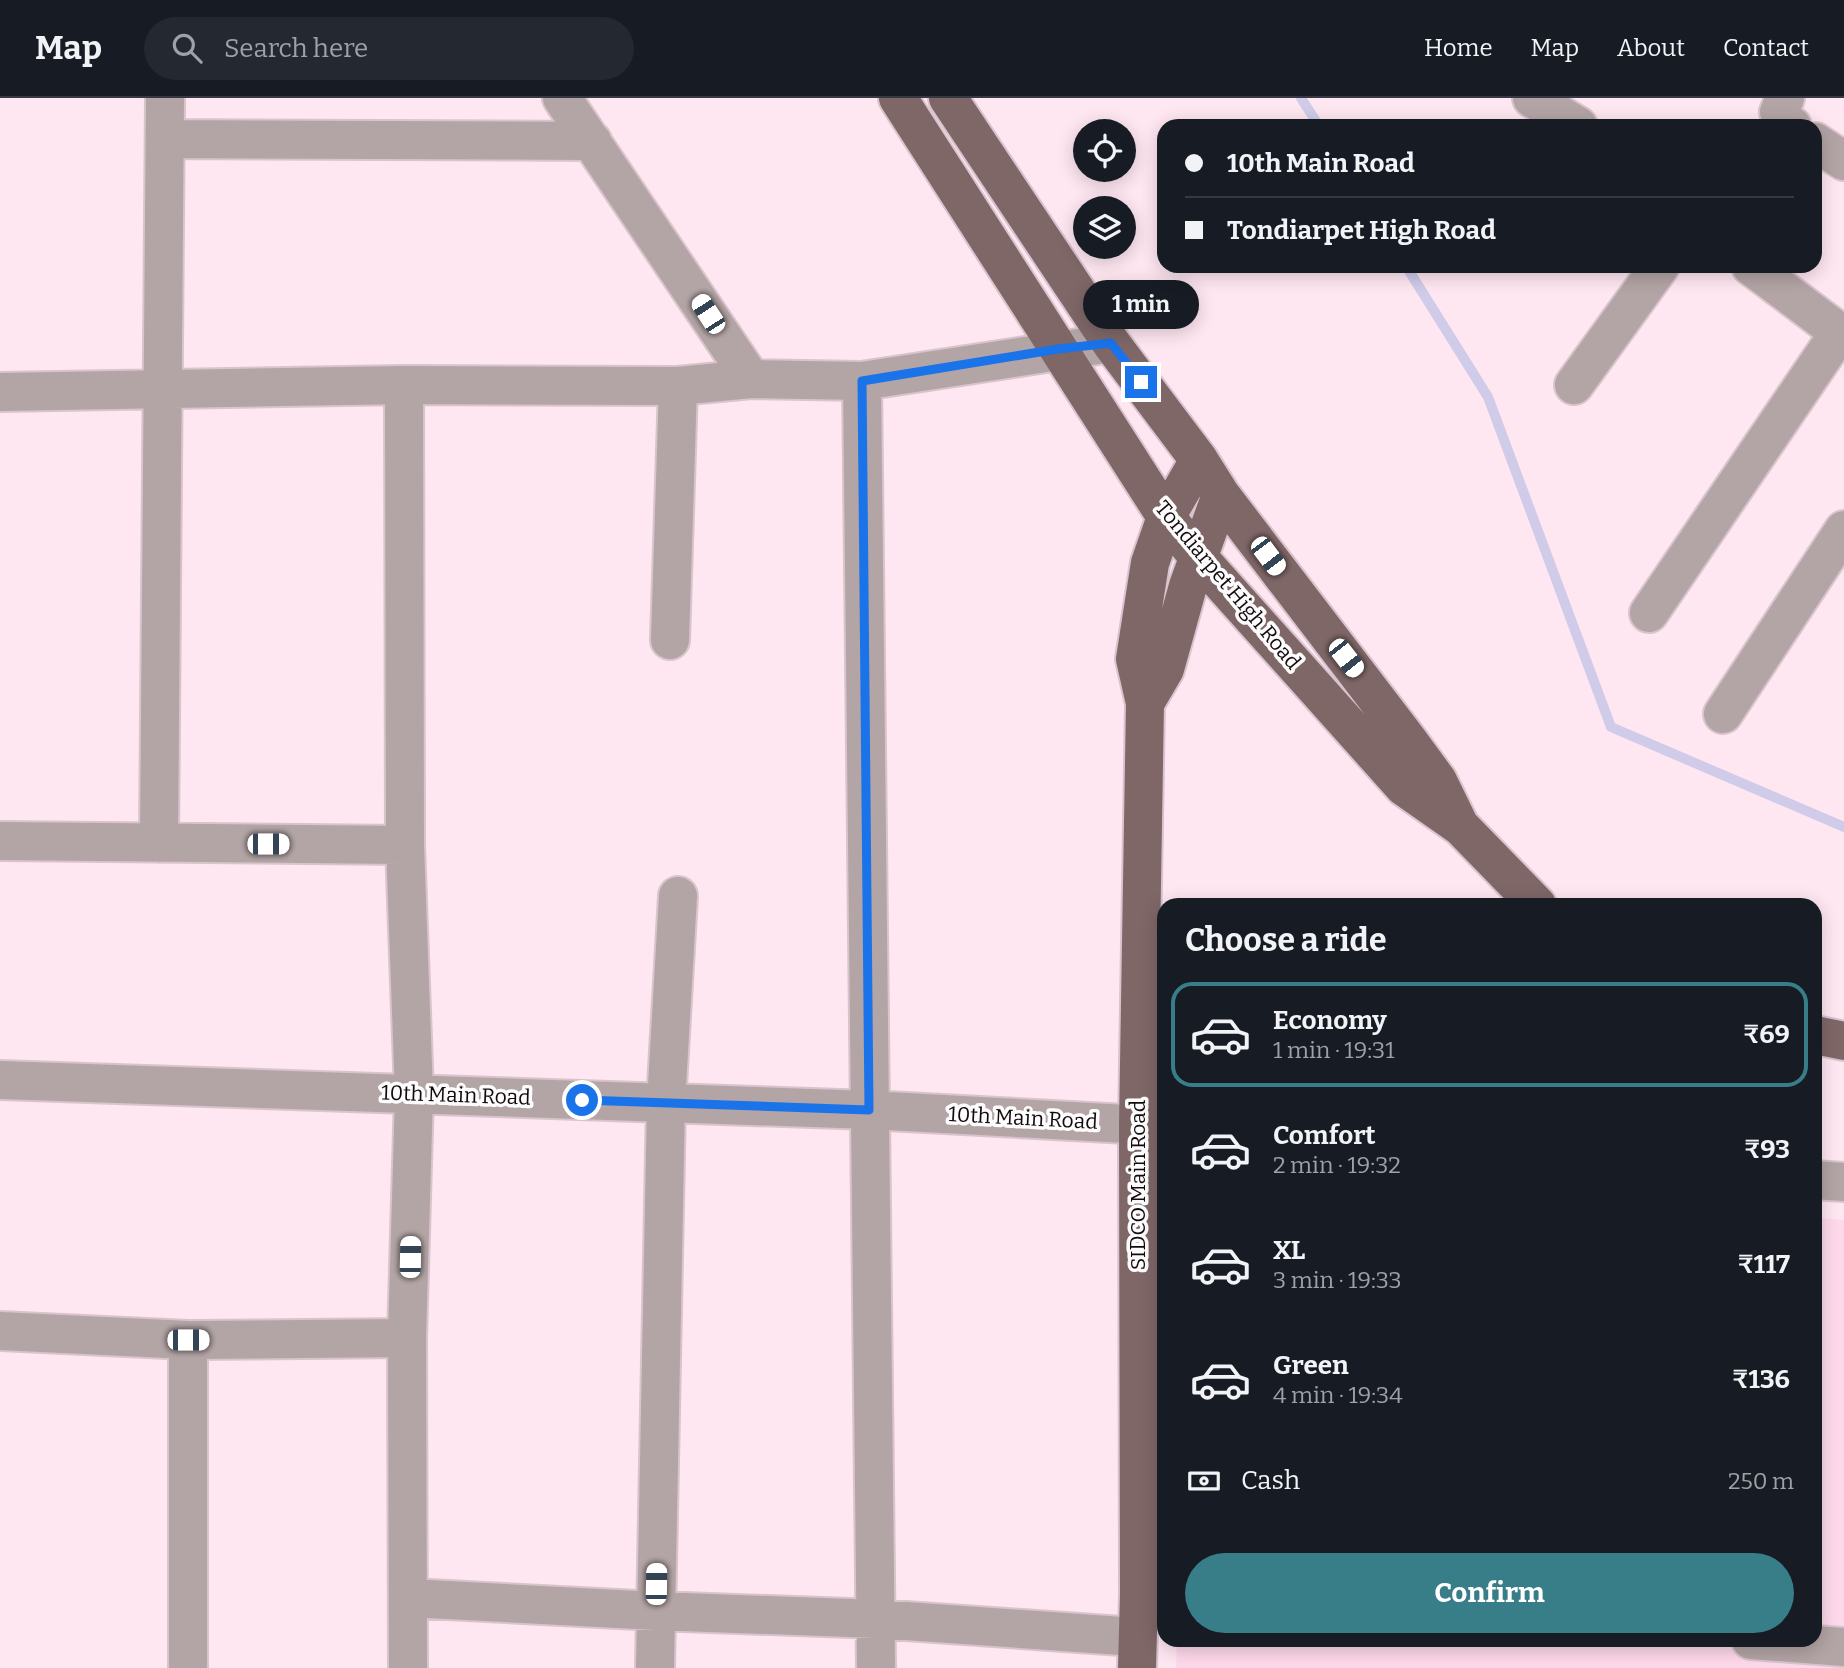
<!DOCTYPE html>
<meta charset="utf-8">
<style>
:root{--surface:#171b24;--page:#242831;--text:#f1f3f6;--muted:#9ea1a6;--line:#363941;--accent:#387e89}
body{margin:0;font-family:Bitter,serif;background:var(--page);color:var(--text);height:100vh;display:flex;flex-direction:column;font-size:26px;white-space:nowrap}
*{box-sizing:border-box;margin:0}
p{font-size:23px;color:var(--muted)}
.icon{flex:none;width:38px;height:38px;fill:none;stroke:currentColor;stroke-width:2;stroke-linecap:round;stroke-linejoin:round}
.map{position:relative;flex:1;overflow:hidden}
.sheet{position:absolute;left:1157px;top:800px;width:665px;height:749px;display:flex;flex-direction:column;background:var(--surface);border-radius:21px;box-shadow:0 4px 18px #0003}
.sheet>*{flex:none}
.guide{position:absolute;left:1157px;top:21px;width:665px;height:154px;border-radius:21px;box-shadow:0 4px 18px #0003;display:grid;align-content:center;height:154px;padding:0 28px;background:var(--surface)}
.tools{position:absolute;left:1073px;top:21px;display:grid;gap:14px}
.tools a{display:grid;place-items:center;width:63px;height:63px;border-radius:50%;background:var(--surface);box-shadow:0 4px 18px #0003;font-size:35px}
.end{position:absolute;width:32px;height:32px;margin:-16px;border:9px solid #1a73e8;background:#fff;box-shadow:0 0 0 4px #fff}
.from{border-radius:50%}
.bubble{position:absolute;height:49px;border-radius:24px;background:var(--surface);box-shadow:0 4px 18px #0003;font-size:23px;font-weight:700;line-height:49px;text-align:center}
.car{position:absolute;width:21px;height:42px;margin:-21px -10px;border-radius:9px;box-shadow:0 0 5px 2px #0007;background:linear-gradient(#fff 24%,#345 0 40%,#fff 0 76%,#345 0 86%,#fff 0)}
.guide b{display:flex;align-items:center;gap:24px;height:66px;font-size:26px}
.guide b+b{border-top:2px solid var(--line)}
.guide i{width:18px;height:18px;background:var(--text)}
ul{padding:0;list-style:none}
li{display:flex;align-items:center;gap:21px;height:105px;margin:0 14px 10px;padding:0 14px;border:4px solid transparent;border-radius:21px}
li div{flex:1}
li b{display:block;font-size:26px}
li em{font-style:normal;font-weight:700}
li.selected{border-color:var(--accent)}
li>.icon{width:63px;height:63px;stroke-width:1.5}
h2{padding:0 28px;font-size:32px;line-height:84px}
.pay{display:flex;align-items:center;gap:18px;height:77px;padding:0 28px;font-size:26px}
.pay p{margin-inline-start:auto}
.cta{display:flex;gap:14px;margin-top:auto;padding:14px 28px}
.cta a{flex:1;height:80px;border-radius:42px;background:var(--accent);color:#fff;font-size:28px;font-weight:700;line-height:80px;text-align:center}
header{display:flex;align-items:center;gap:42px;box-sizing:border-box;height:98px;padding:0 35px;background:var(--surface);border-bottom:2px solid var(--line)}
header strong{font-size:33px}
nav{display:flex;gap:38px;margin-inline-start:auto;font-size:24px}
.search{width:490px;height:63px;background:var(--page);display:flex;align-items:center;gap:18px;box-sizing:border-box;padding:0 24px;border-radius:38px;color:var(--muted);font-size:26px}
.map>svg:first-child{display:block}
.built{fill:#ffd9eb}
.lines{fill:none;stroke-linecap:round;stroke-linejoin:round}
.stream{stroke:#cfcbe9;stroke-width:10}
.minor-casing{stroke:#d9c4ce;stroke-width:42}
.major-casing{stroke:#d9c4ce;stroke-width:42}
.minor{stroke:#b3a4a5;stroke-width:38}
.major{stroke:#7f6768;stroke-width:38}
.route{stroke:#1a73e8;stroke-width:9}
.labels{text-anchor:middle;stroke-width:7;stroke-linejoin:round;paint-order:stroke}
.street-label{font-size:21px;fill:#130a0e;stroke:#fcfcfc}
</style>
<header>
<strong>Map</strong>
<div class="search"><svg class="icon" aria-label="search" viewBox="0 0 24 24"><circle cx="10" cy="10" r="6"/><path d="M15 15l6 6"/></svg>Search here</div>
<nav><a>Home</a><a>Map</a><a>About</a><a>Contact</a></nav>
</header>
<div class="map">
<svg width="1844" height="1570" viewBox="0 0 1844 1570">
<rect width="100%" height="100%" fill="#ffe7f2"/>
<path class="built" d="M1815,1120l29,2v448h-668l1,-28h638z"/>
<g class="lines">
<path class="stream" d="M1301,0l18,28
M1406,168l82,131 123,330 233,100"/>
<defs>
<path id="minor" d="M562,0l189,281
M1532,0l46,28
M1785,0l-6,14 4,8 9,6
M166,41l426,2
M1815,44l29,19
M1751,168l93,70
M862,283l14,1287
M404,287l1,460 9,249 -7,244 1,330
M1574,287l86,-119
M0,294l404,-7 274,1 73,-7 111,2 249,-38
M1649,515l190,-280
M670,542l8,-254
M1723,616l121,-184
M0,743l405,4
M159,745l6,-745
M0,982l869,30 295,16
M1815,1082l29,2
M0,1233l188,9 219,-2
M188,1242v328
M409,1500l247,13 221,8 259,18
M1751,1542l93,7
M655,1570l11,-565 12,-207"/>
<path id="major" d="M898,0l268,419 33,41 205,229 57,40 76,78
M948,0l163,245 88,117 22,35 187,245 30,41 20,41
M1145,605l20,-34 23,-83 33,-91
M1815,937l29,6
M1137,1570l2,-74 -1,-470 7,-421 -10,-44 15,-96 16,-46 33,-57"/>
</defs>
<use href="#minor" class="minor-casing"/>
<use href="#major" class="major-casing"/>
<use href="#minor" class="minor"/>
<use href="#major" class="major"/>
</g>
<g class="lines">
<path class="route" d="M582,1002l287,10 -7,-729 196,-32 53,-6 30,39"/>
</g>
<g class="labels">
<g class="street-label">
<text transform="translate(1228 487) rotate(50)" y="7">Tondiarpet High Road</text>
<text transform="translate(456 997) rotate(2)" y="7">10th Main Road</text>
<text transform="translate(1023 1020) rotate(3)" y="7">10th Main Road</text>
<text transform="translate(1138 1087) rotate(-90)" y="7">SIDCO Main Road</text>
</g>
</g>
</svg>
<div class="tools">
<a><svg class="icon" aria-label="locate" viewBox="0 0 24 24"><circle cx="12" cy="12" r="6"/><path d="M12 2v4M12 18v4M2 12h4M18 12h4"/></svg></a>
<a><svg class="icon" aria-label="layers" viewBox="0 0 24 24"><path d="M12 4l9 5-9 5-9-5zM3 14l9 5 9-5"/></svg></a>
</div>
<i class="end from" style="left:582px;top:1002px"></i>
<i class="end" style="left:1141px;top:284px"></i>
<div class="bubble" style="left:1083px;top:182px;width:116px">1 min</div>
<i class="car" style="left:708px;top:216px;rotate:327deg"></i>
<i class="car" style="left:1268px;top:458px;rotate:143deg"></i>
<i class="car" style="left:1346px;top:560px;rotate:142deg"></i>
<i class="car" style="left:268px;top:746px;rotate:90deg"></i>
<i class="car" style="left:410px;top:1159px;rotate:1deg"></i>
<i class="car" style="left:188px;top:1242px;rotate:90deg"></i>
<i class="car" style="left:656px;top:1486px;rotate:1deg"></i>
<div class="guide">
<b><i class="from"></i>10th Main Road</b>
<b><i></i>Tondiarpet High Road</b>
</div>
<section class="sheet">
<h2>Choose a ride</h2>
<ul>
<li class="selected"><svg class="icon" aria-label="car" viewBox="0 0 24 24"><path d="M5 17H2v-5l4-1 3-4h7l3 4 3 1v5h-3M9 17h6M6 11h13"/><circle cx="7" cy="17" r="2"/><circle cx="17" cy="17" r="2"/></svg><div><b>Economy</b><p>1 min · 19:31</p></div><em>₹69</em></li>
<li><svg class="icon" aria-label="car" viewBox="0 0 24 24"><path d="M5 17H2v-5l4-1 3-4h7l3 4 3 1v5h-3M9 17h6M6 11h13"/><circle cx="7" cy="17" r="2"/><circle cx="17" cy="17" r="2"/></svg><div><b>Comfort</b><p>2 min · 19:32</p></div><em>₹93</em></li>
<li><svg class="icon" aria-label="car" viewBox="0 0 24 24"><path d="M5 17H2v-5l4-1 3-4h7l3 4 3 1v5h-3M9 17h6M6 11h13"/><circle cx="7" cy="17" r="2"/><circle cx="17" cy="17" r="2"/></svg><div><b>XL</b><p>3 min · 19:33</p></div><em>₹117</em></li>
<li><svg class="icon" aria-label="car" viewBox="0 0 24 24"><path d="M5 17H2v-5l4-1 3-4h7l3 4 3 1v5h-3M9 17h6M6 11h13"/><circle cx="7" cy="17" r="2"/><circle cx="17" cy="17" r="2"/></svg><div><b>Green</b><p>4 min · 19:34</p></div><em>₹136</em></li>
</ul>
<div class="pay"><svg class="icon" aria-label="cash" viewBox="0 0 24 24"><path d="M3 7h18v10H3z"/><circle cx="12" cy="12" r="2"/></svg>Cash<p>250 m</p></div>
<div class="cta"><a>Confirm</a></div>
</section>
</div>
